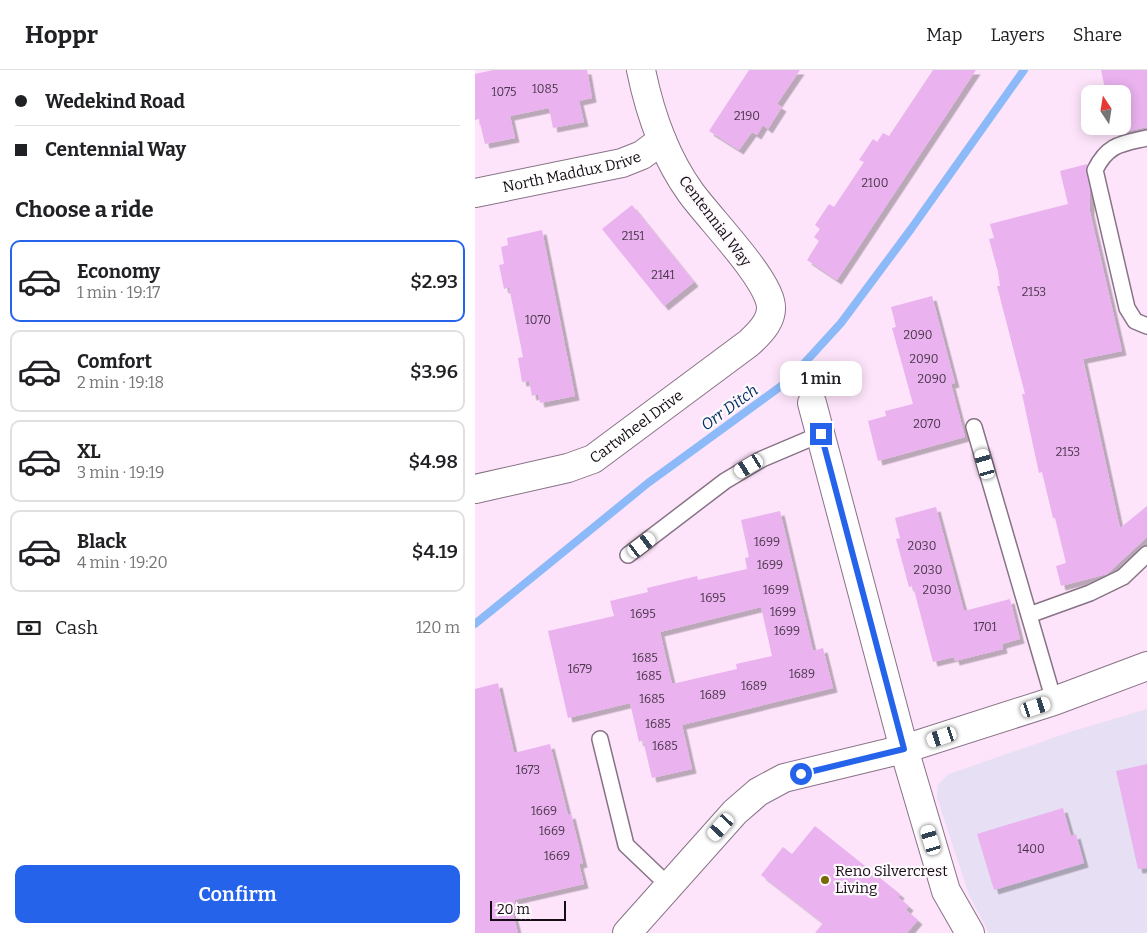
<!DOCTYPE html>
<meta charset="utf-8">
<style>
:root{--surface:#fff;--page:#f2f2f2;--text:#202124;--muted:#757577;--line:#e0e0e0;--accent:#2563eb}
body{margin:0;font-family:Bitter,serif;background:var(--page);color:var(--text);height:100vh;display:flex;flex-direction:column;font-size:19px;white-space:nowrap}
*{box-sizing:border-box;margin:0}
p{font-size:16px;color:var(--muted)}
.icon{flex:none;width:28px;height:28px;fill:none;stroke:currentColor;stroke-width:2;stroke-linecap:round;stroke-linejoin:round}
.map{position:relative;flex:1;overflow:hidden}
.panel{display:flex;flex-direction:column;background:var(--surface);width:475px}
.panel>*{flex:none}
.top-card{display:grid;align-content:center;height:110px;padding:0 15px;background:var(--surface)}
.needle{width:32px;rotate:348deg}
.fabs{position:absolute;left:606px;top:15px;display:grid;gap:10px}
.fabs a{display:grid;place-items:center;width:50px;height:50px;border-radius:10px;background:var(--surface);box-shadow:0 2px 12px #0003;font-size:25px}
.scale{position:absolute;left:15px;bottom:12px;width:76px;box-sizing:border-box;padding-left:5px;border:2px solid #140d14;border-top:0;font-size:14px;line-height:18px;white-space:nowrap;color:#140d14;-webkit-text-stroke:4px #fef9fd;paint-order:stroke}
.end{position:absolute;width:22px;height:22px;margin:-11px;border:6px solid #2563eb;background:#fff;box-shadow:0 0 0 2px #fff}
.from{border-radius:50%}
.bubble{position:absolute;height:35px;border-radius:10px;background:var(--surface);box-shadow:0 2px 12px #0003;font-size:16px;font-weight:600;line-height:35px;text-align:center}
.car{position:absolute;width:15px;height:30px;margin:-15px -8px;border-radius:6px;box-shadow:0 0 4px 1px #0007;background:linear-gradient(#fff 24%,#345 0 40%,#fff 0 76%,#345 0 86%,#fff 0)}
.top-card b{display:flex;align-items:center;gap:18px;height:48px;font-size:19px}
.top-card b+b{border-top:1px solid var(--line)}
.top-card i{width:12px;height:12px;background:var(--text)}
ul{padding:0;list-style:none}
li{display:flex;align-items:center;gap:15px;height:82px;margin:0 10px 8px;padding:0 5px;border:2px solid var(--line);border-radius:10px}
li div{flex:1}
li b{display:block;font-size:19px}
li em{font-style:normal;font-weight:600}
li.on{border-color:var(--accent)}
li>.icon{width:45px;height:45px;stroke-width:1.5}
h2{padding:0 15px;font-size:22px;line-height:60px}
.pay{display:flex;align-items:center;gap:12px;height:55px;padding:0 15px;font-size:19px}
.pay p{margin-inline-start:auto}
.cta{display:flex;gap:10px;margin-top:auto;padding:10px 15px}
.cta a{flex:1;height:58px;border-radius:10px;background:var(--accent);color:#fff;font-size:20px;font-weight:600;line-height:58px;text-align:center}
header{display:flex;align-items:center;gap:30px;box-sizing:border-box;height:70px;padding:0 25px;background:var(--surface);border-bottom:1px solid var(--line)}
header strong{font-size:24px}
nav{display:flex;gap:28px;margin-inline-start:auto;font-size:18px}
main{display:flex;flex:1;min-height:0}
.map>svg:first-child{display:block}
.commercial{fill:#e7dff4}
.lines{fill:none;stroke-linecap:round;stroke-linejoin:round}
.stream{stroke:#8cb9f8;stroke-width:8}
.building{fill:#eab2ef;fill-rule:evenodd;filter:url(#shadow)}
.service-casing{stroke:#887386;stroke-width:18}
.minor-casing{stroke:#887386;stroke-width:30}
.service{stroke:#fff;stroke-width:15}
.minor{stroke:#fff;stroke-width:28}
.route{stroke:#2563eb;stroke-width:6}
.poi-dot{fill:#786a02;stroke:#fef9fd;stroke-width:2}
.labels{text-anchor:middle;stroke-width:4.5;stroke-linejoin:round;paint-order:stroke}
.number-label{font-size:12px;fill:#4a364b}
.street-label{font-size:15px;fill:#140d14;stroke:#fef9fd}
.poi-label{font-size:15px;fill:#140d14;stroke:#fef9fd;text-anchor:start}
.water-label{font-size:16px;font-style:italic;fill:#063269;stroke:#fef9fd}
</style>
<header>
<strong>Hoppr</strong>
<nav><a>Map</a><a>Layers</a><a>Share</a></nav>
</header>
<main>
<section class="panel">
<div class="top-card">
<b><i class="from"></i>Wedekind Road</b>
<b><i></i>Centennial Way</b>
</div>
<h2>Choose a ride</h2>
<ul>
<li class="on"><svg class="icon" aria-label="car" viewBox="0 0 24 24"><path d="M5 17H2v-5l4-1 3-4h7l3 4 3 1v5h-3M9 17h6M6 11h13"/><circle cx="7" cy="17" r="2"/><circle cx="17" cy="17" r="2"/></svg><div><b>Economy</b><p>1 min · 19:17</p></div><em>$2.93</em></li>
<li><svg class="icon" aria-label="car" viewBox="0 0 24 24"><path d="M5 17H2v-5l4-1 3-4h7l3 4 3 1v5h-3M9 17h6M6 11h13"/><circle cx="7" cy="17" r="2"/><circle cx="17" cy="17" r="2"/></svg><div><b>Comfort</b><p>2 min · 19:18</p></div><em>$3.96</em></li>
<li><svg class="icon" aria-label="car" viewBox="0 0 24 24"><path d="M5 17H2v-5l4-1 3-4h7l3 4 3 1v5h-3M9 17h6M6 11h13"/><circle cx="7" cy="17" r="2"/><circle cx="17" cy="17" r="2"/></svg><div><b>XL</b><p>3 min · 19:19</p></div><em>$4.98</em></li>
<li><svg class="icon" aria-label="car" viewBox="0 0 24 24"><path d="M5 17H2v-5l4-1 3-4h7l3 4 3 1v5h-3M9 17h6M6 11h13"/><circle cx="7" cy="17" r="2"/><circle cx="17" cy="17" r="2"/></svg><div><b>Black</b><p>4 min · 19:20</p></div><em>$4.19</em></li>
</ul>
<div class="pay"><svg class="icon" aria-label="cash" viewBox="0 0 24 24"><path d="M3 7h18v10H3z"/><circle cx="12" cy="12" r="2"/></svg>Cash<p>120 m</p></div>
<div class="cta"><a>Confirm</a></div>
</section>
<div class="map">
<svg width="672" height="863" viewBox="0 0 672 863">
<defs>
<filter id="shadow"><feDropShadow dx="4.5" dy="4.5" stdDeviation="0" flood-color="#0004"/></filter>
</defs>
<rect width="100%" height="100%" fill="#fde4fa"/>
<path class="commercial" d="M672,639v224h-158l-20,-38 -32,-98 1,-13 11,-10 121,-42z"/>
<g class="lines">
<path class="stream" d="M0,554l173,-141 140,-102 53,-58 70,-94 113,-159"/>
</g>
<path class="building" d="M18,0h94l5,28 -13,3 5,21 -31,6 -4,-20 -39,8 5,22 -30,6 -6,-25 -4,1v-46z
M274,0h51l-23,34 5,3 -14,22 -5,-4 -6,10 -5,-3 -13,18 -30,-19z
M458,0h43l-139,210 -30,-20 12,-19 -5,-4 6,-8 -5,-4 14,-21 5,3 30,-45 -5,-2 14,-21 4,3 6,-9 6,3z
M626,0h46v57l-32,7 -1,-8h9v-32h-17z
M612,94l-1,8 4,18v22l32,139 -39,8 37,169 27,-22v31l-40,37 -46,12 -5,-20 10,-3 -11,-45h-2l-11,-46 -3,1 -17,-79h3l-28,-108h3l-2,-14 -9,-33 5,-1 -4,-14 78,-20 -8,-33z
M157,135l62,77 -30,24 -62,-77z
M67,160l33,166 -35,7 -2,-9 -6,2 -3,-15 -7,1 -4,-24 5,-1 -14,-70 -5,2 -5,-24 5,-1 -3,-17 7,-2 -1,-7z
M457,226l23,87 -4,1 14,53 -87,24 -10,-40 18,-5 -1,-5 28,-7 -21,-76 4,-1 -5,-20z
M461,437l28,104 46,-12 10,40 -18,5 1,5 -48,12 -1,-4 -21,5 -20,-76 -4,1 -13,-48 4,-1 -5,-20z
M305,441l33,140 10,-3 10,40 -151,37 10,44 -40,9 -9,-38 -4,2 -9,-39 -62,15 -20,-87 66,-15 -4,-15 38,-9 -1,-4 50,-12 1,4 49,-11 -2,-11 4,-1 -8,-37zM286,537l11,49 -36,8 1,5 -65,15 -12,-52z
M23,613l16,70 36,-9 18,71 3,-1 12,49 -4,1 5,20 -70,16 3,9 -5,1 6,23h-43v-244z
M672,694v104l-9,1 -22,-98z
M588,738l8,28 5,-2 8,29 -90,27 -17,-56z
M340,756l85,68 -2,3 11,9 -3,4 12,10 -11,13h-92l8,-10 -62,-48 22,-28 9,7z"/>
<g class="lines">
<defs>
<path id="service" d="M672,68c-26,6 -39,6 -52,32l32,138 8,13 12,5
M499,357l80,274
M153,485l97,-74 37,-22 59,-25
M554,545l61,-22 33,-16 24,-23
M125,669l26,106 43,41"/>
<g id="minor">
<path id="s1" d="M0,123l147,-30 20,-8 20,-15"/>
<path d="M337,333l92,346 42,142 24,42"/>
<path id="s2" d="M0,419l93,-21 25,-9 156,-116c12,-11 26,-25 21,-42 -8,-29 -59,-81 -79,-108 -26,-36 -41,-79 -50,-123"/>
<path d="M152,863l108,-121 23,-20 26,-14 120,-29 150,-48 93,-35"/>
</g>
</defs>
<use href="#service" class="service-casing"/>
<use href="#minor" class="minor-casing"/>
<use href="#service" class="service"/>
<use href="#minor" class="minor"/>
</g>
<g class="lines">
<path class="route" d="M326,704l103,-25 -83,-315"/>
</g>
<circle class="poi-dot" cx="350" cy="810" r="5"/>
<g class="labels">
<g class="number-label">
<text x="70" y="23">1085</text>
<text x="29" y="26">1075</text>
<text x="272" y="50">2190</text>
<text x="400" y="117">2100</text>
<text x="158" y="170">2151</text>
<text x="188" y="209">2141</text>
<text x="559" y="226">2153</text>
<text x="63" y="254">1070</text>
<text x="443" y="269">2090</text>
<text x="449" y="293">2090</text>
<text x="457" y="313">2090</text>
<text x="452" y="358">2070</text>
<text x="593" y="386">2153</text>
<text x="292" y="476">1699</text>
<text x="447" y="480">2030</text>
<text x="295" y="499">1699</text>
<text x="453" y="504">2030</text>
<text x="301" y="524">1699</text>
<text x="462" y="524">2030</text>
<text x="238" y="532">1695</text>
<text x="308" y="546">1699</text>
<text x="168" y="548">1695</text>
<text x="510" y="561">1701</text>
<text x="312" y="565">1699</text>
<text x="170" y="592">1685</text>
<text x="105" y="603">1679</text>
<text x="327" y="608">1689</text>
<text x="174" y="610">1685</text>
<text x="279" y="620">1689</text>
<text x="238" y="629">1689</text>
<text x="177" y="633">1685</text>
<text x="183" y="658">1685</text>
<text x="190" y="680">1685</text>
<text x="53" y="704">1673</text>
<text x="69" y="745">1669</text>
<text x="77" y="765">1669</text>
<text x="556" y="783">1400</text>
<text x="82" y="790">1669</text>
</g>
<g class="street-label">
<text dy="5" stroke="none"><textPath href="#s1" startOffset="99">North Maddux Drive</textPath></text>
<text transform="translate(240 151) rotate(53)" y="5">Centennial Way</text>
<text dy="5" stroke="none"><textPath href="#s2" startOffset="176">Cartwheel Drive</textPath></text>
</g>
<g class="poi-label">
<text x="360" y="806">Reno Silvercrest<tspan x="360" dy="17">Living</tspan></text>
</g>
<g class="water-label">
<text transform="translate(254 337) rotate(-36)" y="6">Orr Ditch</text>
</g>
</g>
</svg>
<div class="fabs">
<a><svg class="needle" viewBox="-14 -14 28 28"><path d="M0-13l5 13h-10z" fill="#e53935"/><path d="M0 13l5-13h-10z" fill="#757577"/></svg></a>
</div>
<div class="scale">20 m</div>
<i class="end from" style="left:326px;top:704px"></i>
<i class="end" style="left:346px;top:364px"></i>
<div class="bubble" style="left:305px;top:291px;width:82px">1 min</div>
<i class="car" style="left:510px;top:394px;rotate:344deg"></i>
<i class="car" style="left:274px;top:396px;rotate:239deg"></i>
<i class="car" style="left:167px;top:475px;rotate:53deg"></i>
<i class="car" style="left:561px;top:637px;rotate:72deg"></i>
<i class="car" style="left:467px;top:667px;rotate:252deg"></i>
<i class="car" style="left:246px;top:757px;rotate:222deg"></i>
<i class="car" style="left:456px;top:770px;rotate:343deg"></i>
</div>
</main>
